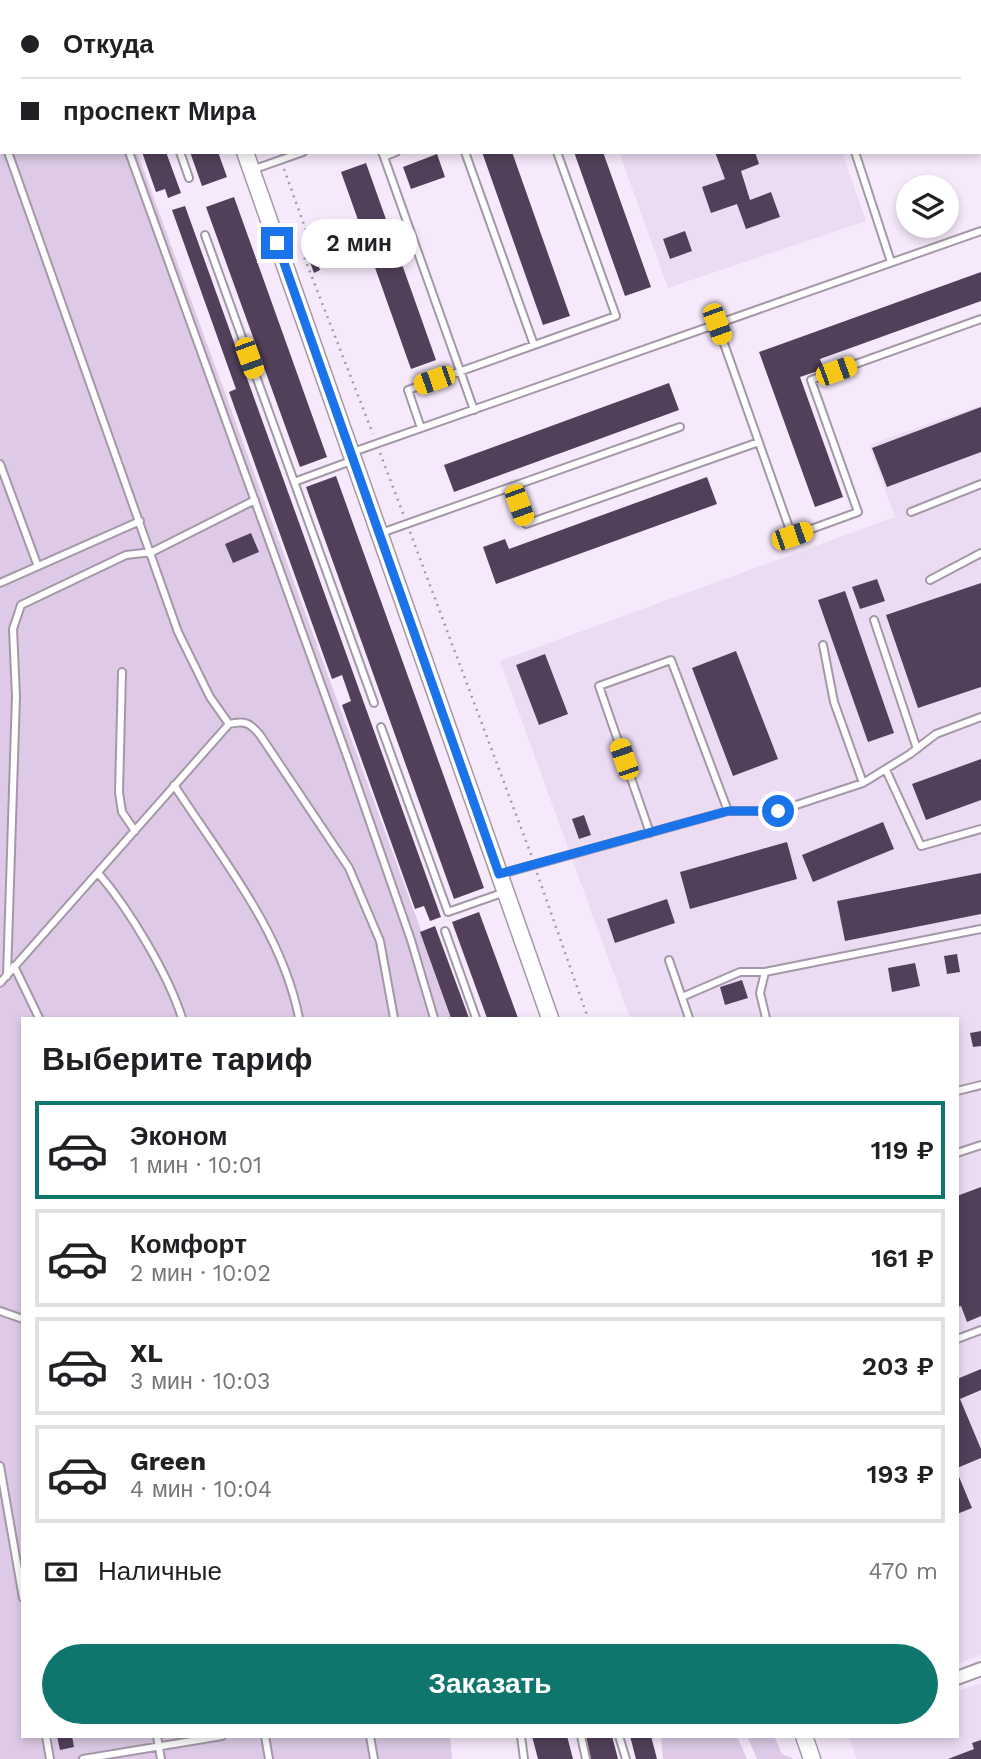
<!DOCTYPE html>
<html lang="ru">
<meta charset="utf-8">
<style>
:root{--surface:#fff;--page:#f2f2f2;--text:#202124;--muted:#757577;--line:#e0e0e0;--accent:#0f766e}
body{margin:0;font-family:"Work Sans",sans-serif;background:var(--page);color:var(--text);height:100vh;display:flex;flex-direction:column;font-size:26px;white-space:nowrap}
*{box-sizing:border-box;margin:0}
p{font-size:23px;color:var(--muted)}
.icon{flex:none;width:38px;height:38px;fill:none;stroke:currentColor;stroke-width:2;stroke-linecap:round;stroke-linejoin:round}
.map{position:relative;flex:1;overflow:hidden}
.drawer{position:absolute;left:21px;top:1017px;width:938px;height:721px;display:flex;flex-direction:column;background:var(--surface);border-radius:0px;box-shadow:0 4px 10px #0003}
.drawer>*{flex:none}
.hud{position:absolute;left:0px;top:0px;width:982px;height:154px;box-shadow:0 4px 10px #0003;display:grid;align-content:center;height:154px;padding:0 21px;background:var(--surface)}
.fabs{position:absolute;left:896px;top:175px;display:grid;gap:14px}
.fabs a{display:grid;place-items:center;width:63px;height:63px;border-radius:50%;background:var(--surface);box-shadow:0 4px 10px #0003;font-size:35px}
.end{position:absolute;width:32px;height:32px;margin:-16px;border:9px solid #1a73e8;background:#fff;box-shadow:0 0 0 4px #fff}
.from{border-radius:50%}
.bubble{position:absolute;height:49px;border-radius:24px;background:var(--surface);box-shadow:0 4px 10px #0003;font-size:23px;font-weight:600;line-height:49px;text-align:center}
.car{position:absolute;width:21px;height:42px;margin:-21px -10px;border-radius:9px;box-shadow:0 0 5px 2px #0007;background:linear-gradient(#f5c518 24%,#345 0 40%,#f5c518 0 76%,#345 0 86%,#f5c518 0)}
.hud b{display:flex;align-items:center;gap:24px;height:66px;font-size:26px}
.hud b+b{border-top:2px solid var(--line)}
.hud i{width:18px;height:18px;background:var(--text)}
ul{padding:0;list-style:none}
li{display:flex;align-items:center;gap:21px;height:98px;margin:0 14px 10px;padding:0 7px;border:4px solid var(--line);border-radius:0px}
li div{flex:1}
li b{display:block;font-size:26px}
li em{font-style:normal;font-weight:600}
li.active{border-color:var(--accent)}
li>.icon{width:63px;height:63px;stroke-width:1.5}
h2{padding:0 21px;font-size:32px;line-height:84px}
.pay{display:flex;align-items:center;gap:18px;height:77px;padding:0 21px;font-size:26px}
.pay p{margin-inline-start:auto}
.button{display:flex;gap:14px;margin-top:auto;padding:14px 21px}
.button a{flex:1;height:80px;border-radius:42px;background:var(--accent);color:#fff;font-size:28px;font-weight:600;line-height:80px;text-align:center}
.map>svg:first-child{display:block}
.built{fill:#ecdcf3}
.green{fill:#decae7}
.building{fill:#523f59}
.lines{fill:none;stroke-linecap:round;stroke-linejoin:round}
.lane-casing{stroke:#a498a8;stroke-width:10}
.street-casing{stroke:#a498a8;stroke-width:16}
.secondary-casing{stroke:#a498a8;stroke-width:19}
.path{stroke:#a39aa7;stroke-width:2.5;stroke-dasharray:2 5;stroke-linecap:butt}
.lane{stroke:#fff;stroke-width:6}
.street{stroke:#fff;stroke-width:12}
.secondary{stroke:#fff;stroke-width:16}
.route{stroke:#1a73e8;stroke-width:9}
</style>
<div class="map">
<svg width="981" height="1759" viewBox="0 0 981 1759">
<rect width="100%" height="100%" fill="#f6e9fb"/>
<path class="built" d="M619,152h223l24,69 -198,67z
M981,405v1250l-24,9v-646h-327l-130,-357 395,-144 -26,-72z
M981,1683v76h-124l-9,-23h109v-45z"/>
<path class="green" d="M0,0h82l-80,2v150h135l316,866h-430v718h427l2,23h-452z
M661,1736h76l10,23h-84z
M747,1736h27l8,18 12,5h-37z"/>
<path class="building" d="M142,152h24l15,41 -13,5 -3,-9 -9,3z
M190,152h28l9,25 -25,9z
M482,152h30l58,164 -27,9z
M574,152h29l48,135 -26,9z
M715,152h40l4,12 -18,7 9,29 21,-8 9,25 -34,12 -9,-25 -26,9 -9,-26 23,-8z
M437,154l8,23 -34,12 -8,-22z
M366,163l70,197 -25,9 -70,-197z
M234,197l93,260 -27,10 -94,-260z
M185,206l256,711 -11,4 -6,-15 -9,3 -73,-204 9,-4 -9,-26 -10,4 -103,-287 7,-3 -64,-179z
M685,231l7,20 -22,8 -7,-20z
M314,252l6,18 -6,3 -7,-19z
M981,272v29l-161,58 4,10 -24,8 43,120 -28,10 -56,-155z
M669,383l10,27 -225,82 -10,-27z
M981,407v45l-94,35 -15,-39z
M336,476l148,412 -30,11 -148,-412z
M707,477l10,27 -221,80 -13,-37 22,-8 4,10z
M251,533l8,19 -26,11 -8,-19z
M877,579l8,22 -25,8 -8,-22z
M981,583v104l-63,21 -32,-93z
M845,591l49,142 -26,9 -50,-142z
M736,651l42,108 -45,17 -41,-108z
M545,654l23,60 -29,11 -23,-60z
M981,759v41l-55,20 -14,-36z
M584,815l7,20 -12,4 -7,-20z
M883,822l11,27 -81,33 -11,-27z
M787,842l10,37 -107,30 -10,-37z
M981,873v41l-136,27 -8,-40z
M667,899l8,24 -60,20 -8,-24z
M479,912l39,106h-31l-35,-96z
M435,926l34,92h-18l-31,-86z
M957,954l3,18 -13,2 -3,-18z
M915,963l5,23 -28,6 -4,-24z
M742,980l6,18 -23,7 -5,-18z
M981,1031v15l-8,1 -3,-14z
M981,1187v129l-14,6 -6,-16 -4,1v-111z
M981,1369v21l-21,9 21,50v9l-24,10v-89z
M957,1472l15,36 -15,6z
M57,1736h15l2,11 -14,3z
M532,1736h35l6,23h-35z
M586,1736h26l6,23h-27z
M630,1736h21l6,23h-21z
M981,1740v19h-33l26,-10 -2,-6z"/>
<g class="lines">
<defs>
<path id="lane" d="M74,0v2
M131,0l1,2
M417,2l5,-2
M596,2l1,-2
M690,2l1,-2
M781,2v-2
M959,2l4,-2
M0,131l2,5
M8,152l170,480 32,65 19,27
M129,152l219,607 63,181 23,78
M180,152l9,26
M382,152l2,5 12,-5
M465,152l69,193
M855,152l36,110
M384,157l90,253
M252,170l51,-18
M205,235l169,468
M717,324l75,212 66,-24 -47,-132 170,-61
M421,428l-13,-38 208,-74 -59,-164
M353,452l628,-221
M0,464l37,100
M294,482l57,-21
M513,486l13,38 233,-82
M911,512l70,-28
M381,533l299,-106
M930,580l51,-27
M0,583l140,-62
M874,620l43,129
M823,645l11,57 29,81
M122,672l-3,120 3,20 13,19
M381,727l67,185 57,-20
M886,770l35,76 60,-17
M174,785c48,74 108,146 125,233
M650,833l-51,-147 72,-26 57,151
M99,874c30,35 69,100 83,144
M501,874l227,-63h50l85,-28 47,-29 26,-20 45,-17
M445,931l31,87
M669,960l20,58
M14,966l25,52
M7,976l9,-280 -3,-67 8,-24 105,-50 26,-3 103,-52
M0,983l229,-259c16,-4 21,-1 31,11l89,133 31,73 14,77
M682,997l58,-25h25
M766,1018l-6,-25 5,-21 216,-43
M957,1091l24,-6
M957,1153l24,-8
M0,1311l23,8
M957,1339l24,-9
M0,1466l23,132
M46,1736l4,23
M157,1736l4,23
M265,1736l4,23
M370,1736l4,23
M521,1736l3,23
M581,1736l5,23
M619,1736l7,23
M83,1759l139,-23"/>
<path id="street" d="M957,1678l24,-9"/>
<path id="secondary" d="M190,0l1,2
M245,152l305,866
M804,1736l8,23"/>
</defs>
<use href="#lane" class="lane-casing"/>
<use href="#street" class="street-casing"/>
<use href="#secondary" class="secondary-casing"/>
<path class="path" d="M223,0v2
M284,169l28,78 -9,7 70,180
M380,453l24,63
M410,532l122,325
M537,873l51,145"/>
<use href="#lane" class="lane"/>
<use href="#street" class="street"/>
<use href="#secondary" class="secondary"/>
</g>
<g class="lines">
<path class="route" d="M277,243l222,631 229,-63h50"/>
</g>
</svg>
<div class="fabs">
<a><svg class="icon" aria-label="layers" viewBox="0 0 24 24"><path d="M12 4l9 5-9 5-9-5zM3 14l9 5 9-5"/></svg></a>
</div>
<i class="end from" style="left:778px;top:811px"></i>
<i class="end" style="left:277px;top:243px"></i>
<div class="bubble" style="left:301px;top:219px;width:116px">2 мин</div>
<i class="car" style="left:717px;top:324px;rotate:160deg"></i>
<i class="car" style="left:249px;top:358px;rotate:160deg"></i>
<i class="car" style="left:836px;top:371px;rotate:70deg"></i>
<i class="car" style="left:434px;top:380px;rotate:251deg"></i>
<i class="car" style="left:519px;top:505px;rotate:160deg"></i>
<i class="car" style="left:792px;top:536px;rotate:71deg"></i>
<i class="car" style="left:624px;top:759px;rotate:341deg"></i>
<div class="hud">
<b><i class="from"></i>Откуда</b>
<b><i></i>проспект Мира</b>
</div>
<section class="drawer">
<h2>Выберите тариф</h2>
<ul>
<li class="active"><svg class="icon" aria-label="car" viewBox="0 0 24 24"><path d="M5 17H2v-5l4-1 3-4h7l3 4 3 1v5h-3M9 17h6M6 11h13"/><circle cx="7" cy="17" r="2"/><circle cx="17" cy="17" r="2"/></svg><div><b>Эконом</b><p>1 мин · 10:01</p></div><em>119 ₽</em></li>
<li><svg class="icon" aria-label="car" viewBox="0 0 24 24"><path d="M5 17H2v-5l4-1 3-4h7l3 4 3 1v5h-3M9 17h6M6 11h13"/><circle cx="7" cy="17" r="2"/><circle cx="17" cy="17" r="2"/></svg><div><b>Комфорт</b><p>2 мин · 10:02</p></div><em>161 ₽</em></li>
<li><svg class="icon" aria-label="car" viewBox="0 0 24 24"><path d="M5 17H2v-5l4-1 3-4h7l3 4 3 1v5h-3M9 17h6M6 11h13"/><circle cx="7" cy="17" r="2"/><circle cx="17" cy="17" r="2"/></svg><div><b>XL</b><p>3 мин · 10:03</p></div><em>203 ₽</em></li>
<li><svg class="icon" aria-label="car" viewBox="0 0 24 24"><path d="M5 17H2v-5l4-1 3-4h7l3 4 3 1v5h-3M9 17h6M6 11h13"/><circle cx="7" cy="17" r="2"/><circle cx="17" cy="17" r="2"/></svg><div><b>Green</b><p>4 мин · 10:04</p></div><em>193 ₽</em></li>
</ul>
<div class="pay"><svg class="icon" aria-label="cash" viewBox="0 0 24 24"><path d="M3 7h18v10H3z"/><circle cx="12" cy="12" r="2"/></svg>Наличные<p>470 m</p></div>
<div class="button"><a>Заказать</a></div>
</section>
</div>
